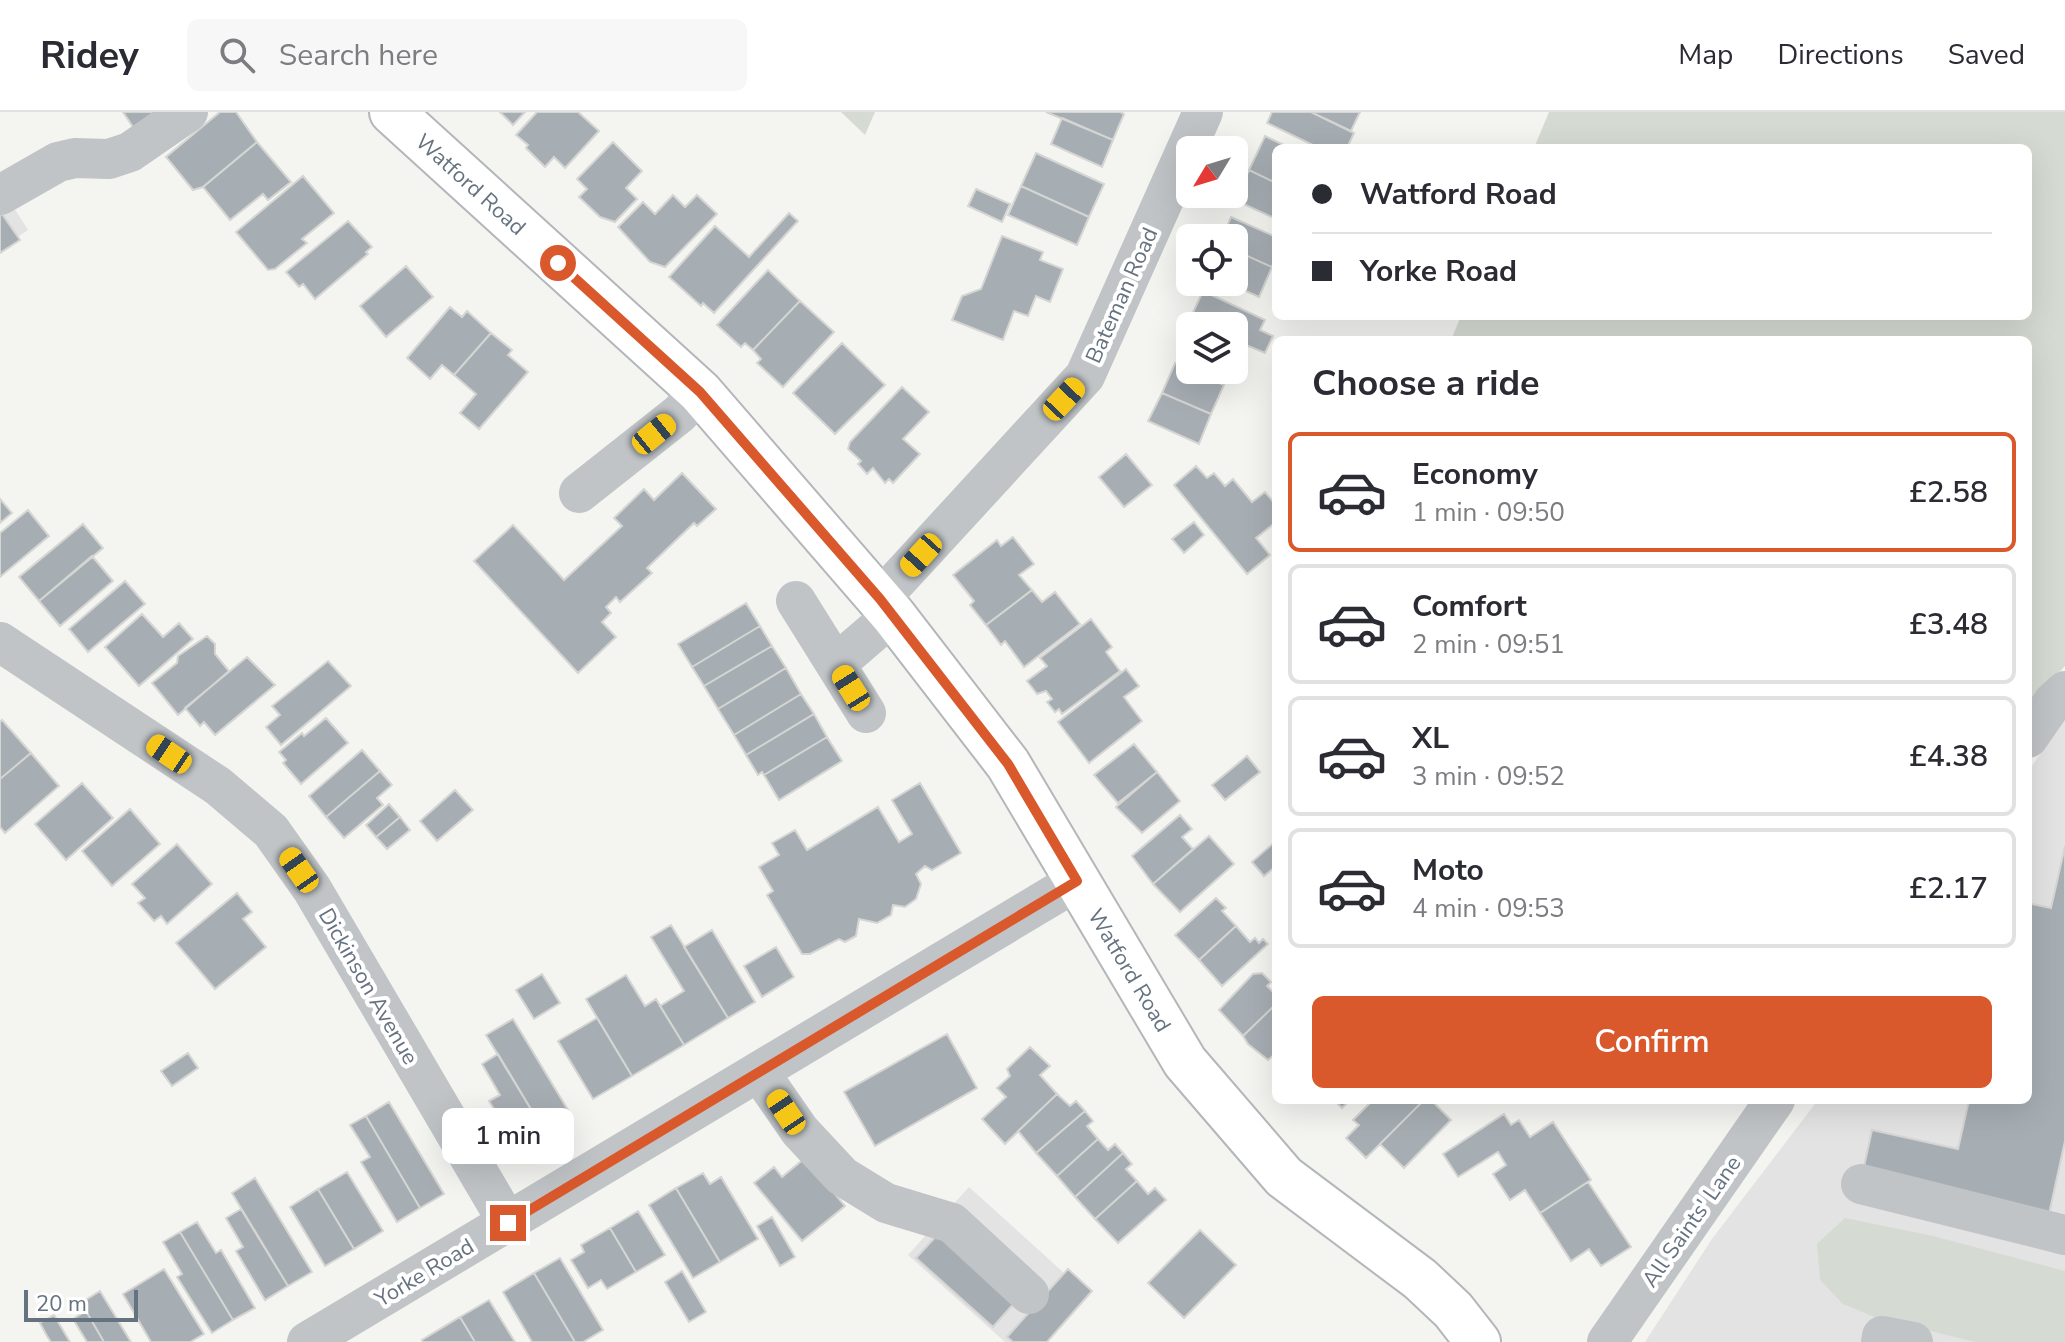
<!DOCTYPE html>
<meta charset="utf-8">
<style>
:root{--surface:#fff;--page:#f7f7f7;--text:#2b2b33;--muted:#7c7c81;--line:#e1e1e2;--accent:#d9592c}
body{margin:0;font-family:"Nunito Sans",sans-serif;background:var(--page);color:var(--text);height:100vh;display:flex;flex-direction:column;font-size:30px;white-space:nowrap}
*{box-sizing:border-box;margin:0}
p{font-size:26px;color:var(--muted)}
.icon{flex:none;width:44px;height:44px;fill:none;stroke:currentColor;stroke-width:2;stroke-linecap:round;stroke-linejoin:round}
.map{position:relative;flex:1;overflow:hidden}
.side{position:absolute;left:1272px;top:224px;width:760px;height:768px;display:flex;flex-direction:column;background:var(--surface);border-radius:12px;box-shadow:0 8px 32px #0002}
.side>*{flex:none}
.hud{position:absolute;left:1272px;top:32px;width:760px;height:176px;border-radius:12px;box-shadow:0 8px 32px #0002;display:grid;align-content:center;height:176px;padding:0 40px;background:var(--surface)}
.needle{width:52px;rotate:232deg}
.tools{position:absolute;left:1176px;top:24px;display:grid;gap:16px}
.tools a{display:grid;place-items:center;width:72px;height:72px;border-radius:12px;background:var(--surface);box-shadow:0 8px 32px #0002;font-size:40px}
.scale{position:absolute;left:24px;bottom:20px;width:114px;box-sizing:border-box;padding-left:8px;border:4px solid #657380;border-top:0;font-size:22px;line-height:28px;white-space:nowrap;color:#657380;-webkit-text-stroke:6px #fff;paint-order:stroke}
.end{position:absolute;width:36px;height:36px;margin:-18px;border:10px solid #d9592c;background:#fff;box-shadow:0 0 0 4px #fff}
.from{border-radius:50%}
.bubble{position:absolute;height:56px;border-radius:12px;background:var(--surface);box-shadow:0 8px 32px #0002;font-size:26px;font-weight:600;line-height:56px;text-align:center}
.car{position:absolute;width:24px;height:48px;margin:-24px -12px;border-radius:10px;box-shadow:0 0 6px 2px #0007;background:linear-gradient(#f5c518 24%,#345 0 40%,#f5c518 0 76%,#345 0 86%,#f5c518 0)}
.hud b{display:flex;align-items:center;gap:28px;height:76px;font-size:30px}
.hud b+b{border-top:2px solid var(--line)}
.hud i{width:20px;height:20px;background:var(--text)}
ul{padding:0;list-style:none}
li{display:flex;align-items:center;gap:24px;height:120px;margin:0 16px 12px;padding:0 24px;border:4px solid var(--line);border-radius:12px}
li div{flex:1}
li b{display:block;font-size:30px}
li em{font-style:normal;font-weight:600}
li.selected{border-color:var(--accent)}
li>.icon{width:72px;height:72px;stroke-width:1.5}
h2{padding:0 40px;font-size:36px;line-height:96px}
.primary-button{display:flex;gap:16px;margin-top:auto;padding:16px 40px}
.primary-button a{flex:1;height:92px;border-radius:12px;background:var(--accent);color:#fff;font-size:32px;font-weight:600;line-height:92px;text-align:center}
header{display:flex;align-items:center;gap:48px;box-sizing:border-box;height:112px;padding:0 40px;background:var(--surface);border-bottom:2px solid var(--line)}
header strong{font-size:38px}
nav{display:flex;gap:44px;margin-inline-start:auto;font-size:28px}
.search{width:560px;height:72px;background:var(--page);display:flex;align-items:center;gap:20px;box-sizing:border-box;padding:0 28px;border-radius:12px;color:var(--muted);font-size:30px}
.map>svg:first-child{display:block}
.built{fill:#e2e3e2}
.green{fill:#d5dbd2}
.building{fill:#a7aeb3;stroke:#d5d6d3;stroke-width:2}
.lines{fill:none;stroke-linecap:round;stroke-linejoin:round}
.major-casing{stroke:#b3b7ba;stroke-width:48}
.minor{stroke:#c0c4c7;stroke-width:40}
.major{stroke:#fff;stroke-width:44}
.route{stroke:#d9592c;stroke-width:10}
.labels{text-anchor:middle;stroke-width:8;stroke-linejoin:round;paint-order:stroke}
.street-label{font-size:22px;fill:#657380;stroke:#fff}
</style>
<header>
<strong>Ridey</strong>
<div class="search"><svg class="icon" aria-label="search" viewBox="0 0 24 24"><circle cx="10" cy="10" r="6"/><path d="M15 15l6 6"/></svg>Search here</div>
<nav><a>Map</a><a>Directions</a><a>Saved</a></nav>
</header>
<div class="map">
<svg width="2065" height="1230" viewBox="0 0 2065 1230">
<rect width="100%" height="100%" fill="#f4f4f1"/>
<path class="built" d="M0,74l28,44 -28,19z
M2065,605v625h-420l67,-103 106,-139h210v-328z
M969,1075l116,105 -46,50h-34l-97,-87z"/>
<path class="green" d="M841,0h34l-10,23z
M1549,0h516v554l-37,39v-365h-577l10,-24h567v-168h-494z
M1845,1106l88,18 132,35v71h-90l-98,-24 -34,-14 -23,-24 -3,-36z"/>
<path class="building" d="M123,0h44l-30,21z
M220,0h16l21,30 -54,45 -10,3 -27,-33z
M500,0h25l-12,13z
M537,0h41l21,19 -34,37 -11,-11 -9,10 -19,-19 2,-3 -12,-10z
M1046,0h74l4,2 -11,26z
M1272,0h39l43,21 -7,15h-28l-52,-25z
M1311,0h49l-9,19z
M1062,6l51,22 -11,27 -51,-23z
M1265,24l25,12h-14v35l-27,-13z
M257,30l34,40 -23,18 -5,-6 -33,26 -27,-33z
M613,30l29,29 -16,17 11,11 -22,23 -15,-5 -21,-20 8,-8 -10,-10z
M1036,41l68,31 -15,33 -68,-31z
M1249,58l27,13v36l-41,-19z
M303,64l31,37 -32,26 5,4 -32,26 -7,1 -32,-38z
M1021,74l68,31 -12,28 -69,-30z
M976,77l34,15 -8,18 -34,-16z
M673,83l12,12 12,-12 20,19 -52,53 -15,-5 -32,-35 25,-25 12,12z
M789,101l9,8 -84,92 -11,-10 -2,3 -32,-29 46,-51 34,31z
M2,102l18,26 -20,13v-38z
M1231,105l45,20v21l-4,9 -38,-17v-12h-12z
M348,109l24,26 -6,5 2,2 -53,45 -12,-15 -4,3 -13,-15z
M1002,124l41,16 -3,8 23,9 -13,33 -14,-6 -8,20 -14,-5 -11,29 -51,-20 10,-24 19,-7z
M1234,138l38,17 -13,30 -33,-15h8z
M406,154l27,31 -47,40 -26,-31z
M768,158l32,31 -47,49 -8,-7 -4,4 -24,-22z
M1203,179l62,29 -5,10 13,6 -8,17 -31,-13v-14h-29l-15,-7z
M800,189l34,31 -51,55 -26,-24 4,-4 -8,-9z
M450,195l12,10 5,-6 24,22 -37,42 -12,-10 -12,14 -23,-21z
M1190,207l15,7h-15v26l-13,-6z
M491,221l21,17 -4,5 20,17 -49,57 -19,-16 16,-19 -22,-19z
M842,231l43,42 -50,49 -42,-41z
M1175,251l49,22 -13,29 -49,-21z
M902,275l27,25 -26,27 17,15 -27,29 -4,-4 -4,4 -12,-15 -6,6 -9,-10 3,-3 -13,-12 2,-7z
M1162,281l49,21 -12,30 -51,-23z
M1126,342l26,31 -28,22 -25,-30z
M1196,354l11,12 7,-5 11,13 8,-7 19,23 13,-10 11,13v17l-20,16 14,17 -23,19 -73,-89z
M682,361l34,36 -19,17 -3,-3 -47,45 5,5 -32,29 -4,-5 -10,10 5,6 -9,9 14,15 -38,36 -104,-112 39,-36 51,55 58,-54 -8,-8 30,-29 10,11z
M0,387l12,14 -12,10z
M28,398l21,26 -49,41v-44z
M1194,410l10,13 -20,18 -12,-14z
M83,412l20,24 -64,53 -20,-24z
M1013,425l21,27 -15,11 13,15 -46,35 -16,-20 4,-4 -21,-26 44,-35 4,6z
M92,444l21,25 -53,45 -21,-25z
M125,469l20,23 -57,48 -19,-23z
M1032,478l10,12 13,-10 25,32 -56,43 -19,-26 -4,4 -15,-20z
M746,491l14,23 -68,41 -14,-23z
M142,502l21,23 16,-14 14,16 -54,47 -34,-39z
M1091,507l21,28 -6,5 14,19 -58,43 -3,-5 -4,3 -8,-10 5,-3 -6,-8 -9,3 -10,-13 20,-15 -7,-8z
M760,514l12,20 -68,40 -12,-19z
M207,524l8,8v10l14,17 -51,44 -26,-32 25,-20 1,-7z
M772,534l14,22 -68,41 -14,-23z
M247,545l28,28 -60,50 -11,-13 -4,4 -15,-18z
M328,549l23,25 -70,59 -15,-18 14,-12 -8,-9z
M786,556l15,26 -67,41 -16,-26z
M1126,557l13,17 -15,11 18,24 -53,42 -31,-41z
M801,582l13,20 -68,41 -12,-20z
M814,602l13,23 -63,38 -2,-3 -4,3 -12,-20z
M326,606l22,25 -47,41 -18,-21 3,-3 -7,-8 23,-19 2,3z
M2,608l29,33 -31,26v-57z
M827,625l15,24 -63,39 -15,-25z
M1134,632l23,28 -39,31 -24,-28z
M362,638l18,21 -54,46 -17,-21z
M31,641l28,33 -54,47 -5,-6v-48z
M1247,644l13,16 -35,28 -13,-15z
M380,659l12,14 -15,13 6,7 -39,33 -18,-21z
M1157,660l23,29 -38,32 -26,-26z
M82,671l31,35 -47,42 -31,-36z
M920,671l41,70 -29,17 -7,-4 -9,8 5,10 -5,15 -11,8 -12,-2 -2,10 -14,8 -18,-4 -3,17 -11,6 -6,-3 -29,15h-8l-35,-59 6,-4 -14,-24 20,-12 -7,-12 23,-13 12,20 71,-43 21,35 13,-8 -20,-34z
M455,678l18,20 -36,31 -17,-20z
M389,692l11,13 -24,20 -10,-12z
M130,697l30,35 -48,42 -30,-35z
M1180,703l12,14 -10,8 11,12 -40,35 -21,-28z
M400,705l10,13 -23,19 -11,-12z
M1209,724l25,28 -54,48 -27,-28z
M1276,729v25l-12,10 -12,-14z
M177,732l35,40 -45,40 -6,-8 -7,5 -16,-18 7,-5 -13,-14z
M2065,734v295l-16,73 -188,-34 11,-50 86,19 11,-49h59v-197l23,5z
M237,781l15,19 -9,7 23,28 -51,42 -39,-46z
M1216,786l10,10 -4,3 14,15 -37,34 -24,-25z
M671,813l57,93 -44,27 -24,-39 24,-15 -33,-54z
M1236,814l14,16 5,-4 4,5 4,-4 5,5 -46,42 -23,-26z
M712,818l43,72 -27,16 -44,-71z
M776,835l18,30 -32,20 -18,-31z
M1262,861l9,9 -4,4 9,9v9l-33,32 -24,-26 34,-36z
M542,862l18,29 -26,16 -18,-29z
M626,863l19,31 11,-7 28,46 -52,31 -46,-77z
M1276,892v49l-8,7 -20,-16 -5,-8z
M597,906l35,58 -39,23 -35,-58z
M513,907l58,96 -27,16 -58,-96z
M947,922l30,54 -102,58 -31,-54z
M1030,935l20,19 -10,9 17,19 -52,50 -23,-25 24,-22 -9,-9 13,-12 -3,-7z
M188,941l10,15 -26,18 -11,-15z
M498,942l46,77 -27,16 -28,-46 11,-6 -18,-31z
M1057,982l13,12 6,-5 9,10 -49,42 -18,-22z
M1334,988h16l-8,8z
M1373,988h51l-58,58 -20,-20 13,-13 -6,-5z
M1424,988h7l20,20 -47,48 -24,-24z
M389,990l55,92 -24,14 -54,-92z
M1085,999l8,10 -6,5 11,13 -41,37 -21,-23z
M1504,1002l7,11 8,-5 11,17 23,-15 38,58 -51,33 -15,-23 -15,10 -17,-26 13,-9 -8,-13 -40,25 -15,-23z
M366,1004l54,92 -23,14 -36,-60 9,-5 -20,-32z
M1098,1027l10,11 7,-6 8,9 -48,44 -18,-21z
M1123,1041l9,11 -6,5 11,12 -42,38 -20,-22z
M805,1046l40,48 -43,35 -48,-58 20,-16 8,10z
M347,1060l36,59 -29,18 -36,-60z
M703,1061l7,11 11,-7 37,62 -38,23 -44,-74z
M255,1066l57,94 -24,14 -56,-93z
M1137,1069l11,13 7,-6 11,12 -48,43 -23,-24z
M1588,1070l43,65 -30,19 -12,-17 -18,12 -31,-48z
M676,1076l44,74 -27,16 -44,-73z
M318,1077l36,60 -29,17 -35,-59z
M241,1097l47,77 -23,14 -29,-49 7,-4 -17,-29z
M638,1099l27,44 -29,17 -26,-44z
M772,1105l23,40 -15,9 -23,-40z
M197,1110l19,31 5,-3 34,58 -22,12 -53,-88z
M610,1116l26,44 -29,17 -6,-9 -13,8 -17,-28 13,-8 -3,-7z
M1200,1118l36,35 -52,53 -36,-35z
M180,1120l53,88 -21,13 -35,-56 5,-3 -19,-32z
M939,1121l77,68 -23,26 -77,-69z
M560,1146l43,72 -20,12h-8l-41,-69z
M164,1157l40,65 -14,8h-39l-28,-48z
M1068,1157l24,22 -45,51h-34l-6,-5z
M682,1159l24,41 -17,10 -24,-40z
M534,1161l41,69h-43l-29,-50z
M100,1179l31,51h-27l-18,-31 -5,-8z
M489,1188l26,42h-40l-15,-25z
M86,1199l18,31h-17l-14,-23z
M54,1203l16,27h-19l-4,-6 -7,-13z
M460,1205l15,25h-52l-1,-2z"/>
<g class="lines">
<defs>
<path id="major" d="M392,0l308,280 193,223 115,149 177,298 99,115 136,102 33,31 25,32"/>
</defs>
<use href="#major" class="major-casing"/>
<path class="minor" d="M0,83l58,-33 17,-4 34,1 21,-7 58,-40
M579,381l100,-79 21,-22
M880,487l205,-223 118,-264
M796,489l70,112
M0,530l218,144 53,45 41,58 196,334
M836,552l57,-49
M2028,626l25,-36 12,-11
M759,960l41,59 42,45 44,27 66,20 77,71
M1861,1072l204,51
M307,1230l770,-461
M1607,1230l168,-242
M1881,1230l1,-6 31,6"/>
<use href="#major" class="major"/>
</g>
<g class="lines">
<path class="route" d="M508,1111l569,-342 -69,-117 -128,-165 -180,-207 -142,-129"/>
</g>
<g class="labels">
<g class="street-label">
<text transform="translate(471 72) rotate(42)" y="8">Watford Road</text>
<text transform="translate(1121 183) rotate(-66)" y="8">Bateman Road</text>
<text transform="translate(1130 858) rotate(59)" y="8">Watford Road</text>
<text transform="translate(369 874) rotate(60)" y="8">Dickinson Avenue</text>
<text transform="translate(1691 1109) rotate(-55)" y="8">All Saints' Lane</text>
<text transform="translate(424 1160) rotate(-31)" y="8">Yorke Road</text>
</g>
</g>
</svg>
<div class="tools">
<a><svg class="needle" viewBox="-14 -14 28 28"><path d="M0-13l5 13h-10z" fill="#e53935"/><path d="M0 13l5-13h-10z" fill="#7c7c81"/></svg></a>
<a><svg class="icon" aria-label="locate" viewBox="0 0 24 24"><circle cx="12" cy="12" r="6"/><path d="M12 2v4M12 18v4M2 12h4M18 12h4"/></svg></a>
<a><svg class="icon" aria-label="layers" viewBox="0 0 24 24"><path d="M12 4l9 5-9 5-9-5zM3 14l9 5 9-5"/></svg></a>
</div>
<div class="scale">20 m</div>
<i class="end from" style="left:558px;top:151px"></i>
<i class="end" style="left:508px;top:1111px"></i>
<div class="bubble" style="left:442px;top:996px;width:132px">1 min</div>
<i class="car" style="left:1064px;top:287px;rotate:43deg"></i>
<i class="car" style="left:654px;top:322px;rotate:51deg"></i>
<i class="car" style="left:921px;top:443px;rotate:222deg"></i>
<i class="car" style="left:851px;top:576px;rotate:328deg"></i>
<i class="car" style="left:169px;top:642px;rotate:304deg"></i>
<i class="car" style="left:299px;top:758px;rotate:325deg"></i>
<i class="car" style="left:786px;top:1000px;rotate:326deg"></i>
<div class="hud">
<b><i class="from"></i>Watford Road</b>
<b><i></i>Yorke Road</b>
</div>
<section class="side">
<h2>Choose a ride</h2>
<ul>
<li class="selected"><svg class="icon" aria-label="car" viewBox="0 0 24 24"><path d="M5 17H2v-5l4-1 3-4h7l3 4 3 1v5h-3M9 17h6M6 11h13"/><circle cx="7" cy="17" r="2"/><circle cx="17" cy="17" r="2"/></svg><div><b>Economy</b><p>1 min · 09:50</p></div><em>£2.58</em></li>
<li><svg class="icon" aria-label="car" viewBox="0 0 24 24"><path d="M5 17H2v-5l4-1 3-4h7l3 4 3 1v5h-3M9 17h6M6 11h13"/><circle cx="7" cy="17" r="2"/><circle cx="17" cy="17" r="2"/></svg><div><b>Comfort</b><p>2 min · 09:51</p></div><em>£3.48</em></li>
<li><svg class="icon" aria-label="car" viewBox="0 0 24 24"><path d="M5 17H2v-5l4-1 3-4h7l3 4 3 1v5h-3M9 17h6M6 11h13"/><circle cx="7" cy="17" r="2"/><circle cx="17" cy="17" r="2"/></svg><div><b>XL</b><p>3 min · 09:52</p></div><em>£4.38</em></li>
<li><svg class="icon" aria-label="car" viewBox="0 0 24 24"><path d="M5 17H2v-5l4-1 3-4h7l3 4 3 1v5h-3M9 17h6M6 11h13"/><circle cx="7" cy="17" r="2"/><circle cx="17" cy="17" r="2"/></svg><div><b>Moto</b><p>4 min · 09:53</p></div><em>£2.17</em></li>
</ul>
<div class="primary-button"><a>Confirm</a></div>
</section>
</div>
